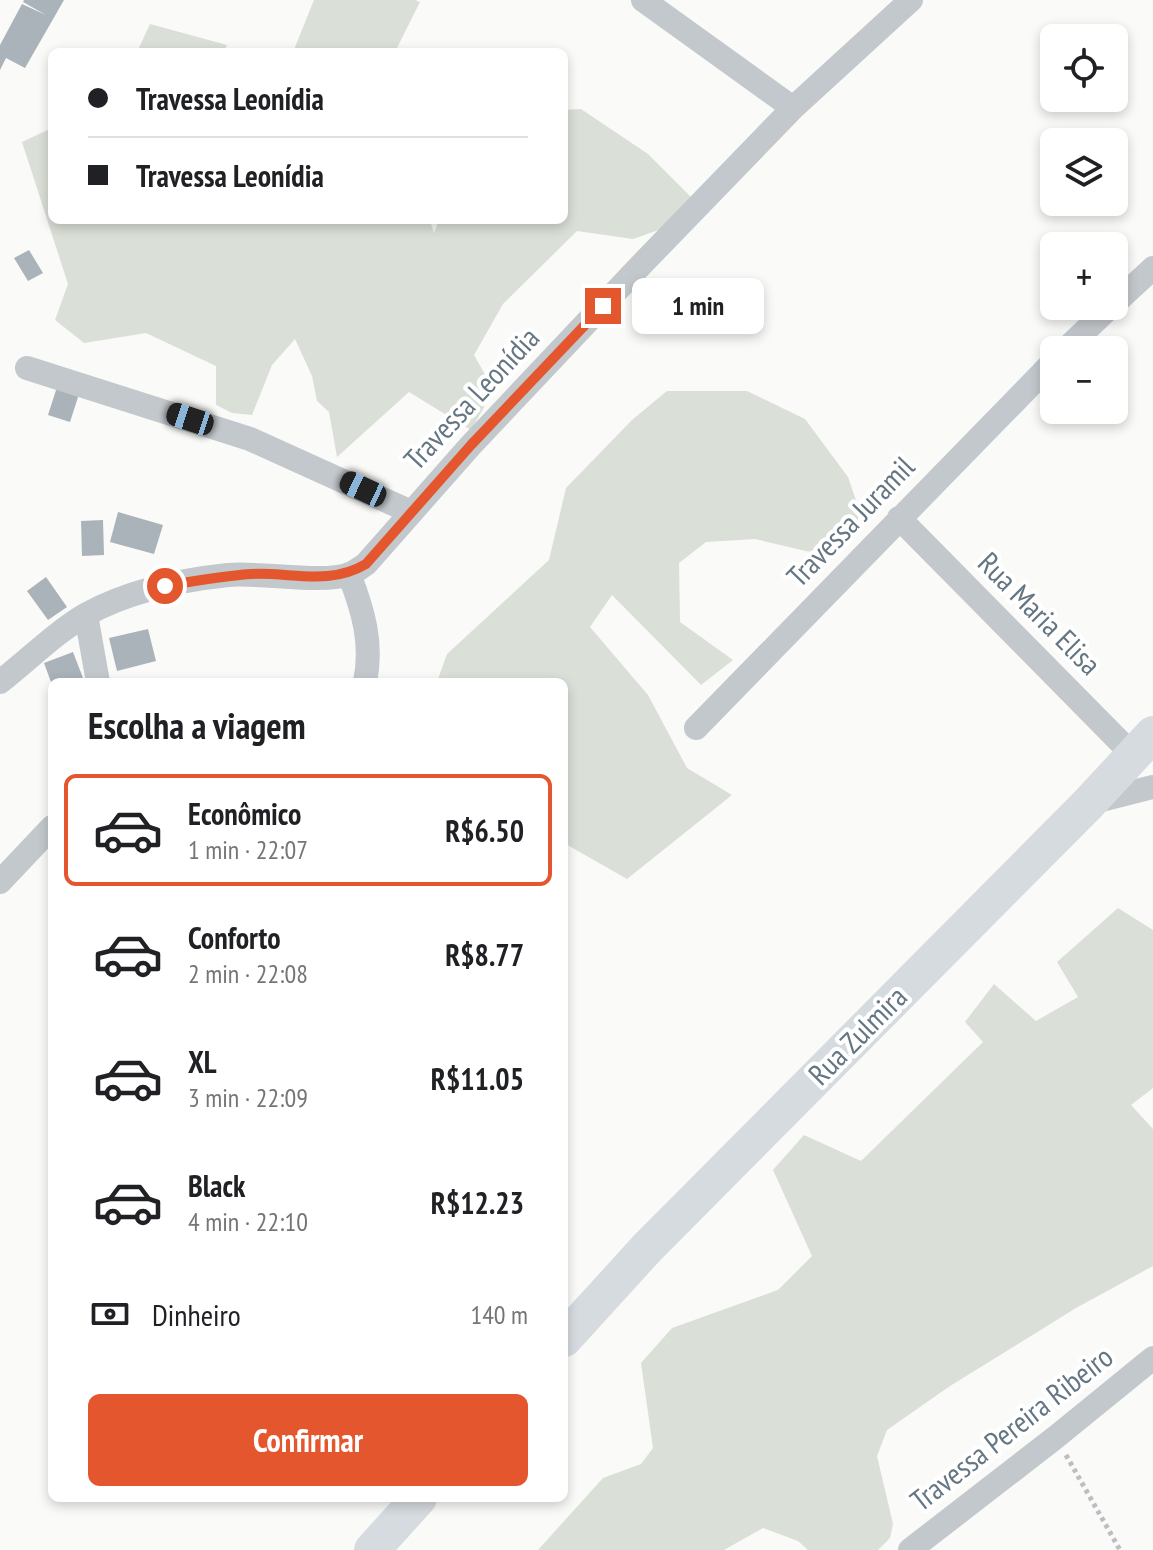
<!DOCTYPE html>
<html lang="pt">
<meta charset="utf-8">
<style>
:root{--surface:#fff;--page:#f6f6f6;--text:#202124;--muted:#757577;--line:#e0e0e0;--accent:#e4572e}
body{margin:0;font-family:"PT Sans Narrow",sans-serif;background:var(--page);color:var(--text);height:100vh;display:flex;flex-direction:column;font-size:30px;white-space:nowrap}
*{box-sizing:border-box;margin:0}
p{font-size:26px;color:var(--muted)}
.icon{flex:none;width:44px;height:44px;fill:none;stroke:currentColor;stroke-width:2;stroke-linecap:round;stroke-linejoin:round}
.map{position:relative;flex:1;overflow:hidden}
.side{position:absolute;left:48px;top:678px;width:520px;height:824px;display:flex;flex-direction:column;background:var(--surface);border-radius:12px;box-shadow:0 4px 12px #0003}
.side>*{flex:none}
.guide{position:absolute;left:48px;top:48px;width:520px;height:176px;border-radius:12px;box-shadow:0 4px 12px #0003;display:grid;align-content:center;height:176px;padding:0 40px;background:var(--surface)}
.buttons{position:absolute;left:1040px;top:24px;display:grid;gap:16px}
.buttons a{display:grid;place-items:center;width:88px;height:88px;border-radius:12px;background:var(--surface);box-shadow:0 4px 12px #0003;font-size:40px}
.end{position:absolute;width:36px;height:36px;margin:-18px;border:10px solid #e4572e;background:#fff;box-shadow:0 0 0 4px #fff}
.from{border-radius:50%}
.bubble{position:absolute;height:56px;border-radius:12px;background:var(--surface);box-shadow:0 4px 12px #0003;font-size:26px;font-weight:600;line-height:56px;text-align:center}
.car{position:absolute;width:24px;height:48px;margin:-24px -12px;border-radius:10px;box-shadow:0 0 6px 2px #0007;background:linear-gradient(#222 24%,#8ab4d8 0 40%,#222 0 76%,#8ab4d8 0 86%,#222 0)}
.guide b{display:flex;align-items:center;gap:28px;height:76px;font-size:30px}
.guide b+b{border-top:2px solid var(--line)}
.guide i{width:20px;height:20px;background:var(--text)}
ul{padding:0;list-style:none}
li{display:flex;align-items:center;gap:24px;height:112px;margin:0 16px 12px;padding:0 24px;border:4px solid transparent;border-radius:12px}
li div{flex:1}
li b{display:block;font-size:30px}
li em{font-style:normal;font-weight:600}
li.current{border-color:var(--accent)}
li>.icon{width:72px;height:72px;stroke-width:1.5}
h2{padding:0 40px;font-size:36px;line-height:96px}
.pay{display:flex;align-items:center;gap:20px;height:88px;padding:0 40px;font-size:30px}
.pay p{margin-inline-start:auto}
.cta{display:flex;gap:16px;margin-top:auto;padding:16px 40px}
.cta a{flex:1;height:92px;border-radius:12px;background:var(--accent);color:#fff;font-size:32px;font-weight:600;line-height:92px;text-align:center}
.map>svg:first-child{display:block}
.green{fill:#dadfd7}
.building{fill:#aab3b9}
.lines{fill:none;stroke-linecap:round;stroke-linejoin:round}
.path{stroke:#bbbfc2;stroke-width:5;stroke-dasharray:4 4;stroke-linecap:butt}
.street{stroke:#c3c8cc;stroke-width:24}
.secondary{stroke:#d6dbdf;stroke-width:36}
.route{stroke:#e4572e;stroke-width:10}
.labels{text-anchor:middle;stroke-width:8;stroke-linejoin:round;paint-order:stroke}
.street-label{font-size:30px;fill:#657683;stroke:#fff}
</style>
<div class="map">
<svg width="1153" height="1550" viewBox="0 0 1153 1550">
<rect width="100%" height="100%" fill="#fafaf8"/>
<path class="green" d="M314,0h101l5,2 -25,50h-102z
M150,24l77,21 -3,7h-87z
M581,109l67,45 43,43 -21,29 -37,13 -56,-8 -74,73 -29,51 20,35 -23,40 -62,-38 -72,65 -8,-45 -12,-11 -5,-25 -17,-37 -23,26 -20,50 -20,-2 -16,-8v-39l-70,-33 -62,10 -29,-23 13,-36 -46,-142 30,-14v92h378l4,13 5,-13h125v-110z
M667,391h80l58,28 43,58 11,32 -2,19 -34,27 -68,-16 -49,3 -27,21 1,59 53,38 -32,25 -89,-90 -22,32 58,68 39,73 45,27 -105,84 -63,-36v-161h-127l10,-28 102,-94 17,-72 66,-68z
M1118,908l35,22v158l-22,17 22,24v137l-77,42 -126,78 -63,44 -10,26 16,68 -3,14 -12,12h-70l-10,-9 -35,-13 -39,22h-186l65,-72 38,-14 12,-16 -12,-85 31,-35 106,-38 34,-34 -39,-86 31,-35 57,26 122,-119 -18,-20 29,-38 42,37 42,-24 -21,-35z"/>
<path class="building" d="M24,0h40l-39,68 -19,-10 -6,12v-25l22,-41 24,11 -23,-13z
M29,250l14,23 -15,8 -14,-23z
M57,387l22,7 -9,28 -22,-7z
M118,512l45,13 -9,29 -44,-12z
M103,520l1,35 -22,1 -1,-35z
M46,577l21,30 -19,13 -21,-29z
M148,629l8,32 -39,10 -8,-33z
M73,652l10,26 -12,4h-20l-7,-19z"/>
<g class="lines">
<path class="path" d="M1066,1455l54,95"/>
<path class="street" d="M643,0l150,108
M1114,304l39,-36
M1065,350l46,-44
M27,368l223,71 161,73
M899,518l234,237
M349,574c14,36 24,69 16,108
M86,615l12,67
M0,682c28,-22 56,-50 87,-68 42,-23 94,-34 141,-39 34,-3 94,9 122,-1 5,-2 11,-7 16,-10l105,-119 170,-180 152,-157 118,-108
M696,728l358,-367
M1089,803l64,-16
M0,882l52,-55
M910,1550l146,-113 97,-79"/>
<path class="secondary" d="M564,1339l83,-91 442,-445 64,-69
M372,1550l47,-52"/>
</g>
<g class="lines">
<path class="route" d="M165,586c29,-5 57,-10 86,-12 41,-2 78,12 115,-10l105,-119 132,-139"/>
</g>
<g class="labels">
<g class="street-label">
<text transform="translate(472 399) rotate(-47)" y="10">Travessa Leonídia</text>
<text transform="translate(851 522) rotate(-46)" y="10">Travessa Juramil</text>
<text transform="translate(1039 614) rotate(45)" y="10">Rua Maria Elisa</text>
<text transform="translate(858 1036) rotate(-45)" y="10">Rua Zulmira</text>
<text transform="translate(1012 1429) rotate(-38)" y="10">Travessa Pereira Ribeiro</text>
</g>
</g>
</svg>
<div class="buttons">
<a><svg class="icon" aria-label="locate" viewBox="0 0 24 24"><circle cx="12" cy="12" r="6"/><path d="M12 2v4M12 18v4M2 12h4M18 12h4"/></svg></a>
<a><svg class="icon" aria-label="layers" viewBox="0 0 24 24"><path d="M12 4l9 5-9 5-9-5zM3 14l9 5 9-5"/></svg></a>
<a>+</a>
<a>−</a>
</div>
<i class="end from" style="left:165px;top:586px"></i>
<i class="end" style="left:603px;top:306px"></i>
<div class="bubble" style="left:632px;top:278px;width:132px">1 min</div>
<i class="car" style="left:190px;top:419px;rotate:288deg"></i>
<i class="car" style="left:363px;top:489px;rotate:295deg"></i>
<div class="guide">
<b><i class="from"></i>Travessa Leonídia</b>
<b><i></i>Travessa Leonídia</b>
</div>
<section class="side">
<h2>Escolha a viagem</h2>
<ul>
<li class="current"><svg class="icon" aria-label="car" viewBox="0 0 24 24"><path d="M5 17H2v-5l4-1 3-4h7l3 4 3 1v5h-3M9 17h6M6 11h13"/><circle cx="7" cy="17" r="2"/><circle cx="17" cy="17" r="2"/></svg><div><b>Econômico</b><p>1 min · 22:07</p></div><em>R$6.50</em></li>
<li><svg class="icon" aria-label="car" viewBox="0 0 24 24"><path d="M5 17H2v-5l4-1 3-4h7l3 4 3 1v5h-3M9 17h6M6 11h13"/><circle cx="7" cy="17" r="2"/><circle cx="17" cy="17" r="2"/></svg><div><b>Conforto</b><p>2 min · 22:08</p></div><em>R$8.77</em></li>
<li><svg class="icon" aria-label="car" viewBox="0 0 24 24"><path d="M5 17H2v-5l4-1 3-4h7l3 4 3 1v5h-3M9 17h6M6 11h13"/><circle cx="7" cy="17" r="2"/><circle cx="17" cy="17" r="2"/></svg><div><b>XL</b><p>3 min · 22:09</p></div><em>R$11.05</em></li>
<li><svg class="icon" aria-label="car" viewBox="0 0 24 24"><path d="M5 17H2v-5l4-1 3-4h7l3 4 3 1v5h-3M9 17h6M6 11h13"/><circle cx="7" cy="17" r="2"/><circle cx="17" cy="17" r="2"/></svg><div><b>Black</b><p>4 min · 22:10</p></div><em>R$12.23</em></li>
</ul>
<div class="pay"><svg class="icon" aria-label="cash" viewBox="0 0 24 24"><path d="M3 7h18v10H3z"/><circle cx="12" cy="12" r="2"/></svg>Dinheiro<p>140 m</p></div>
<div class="cta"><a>Confirmar</a></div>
</section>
</div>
